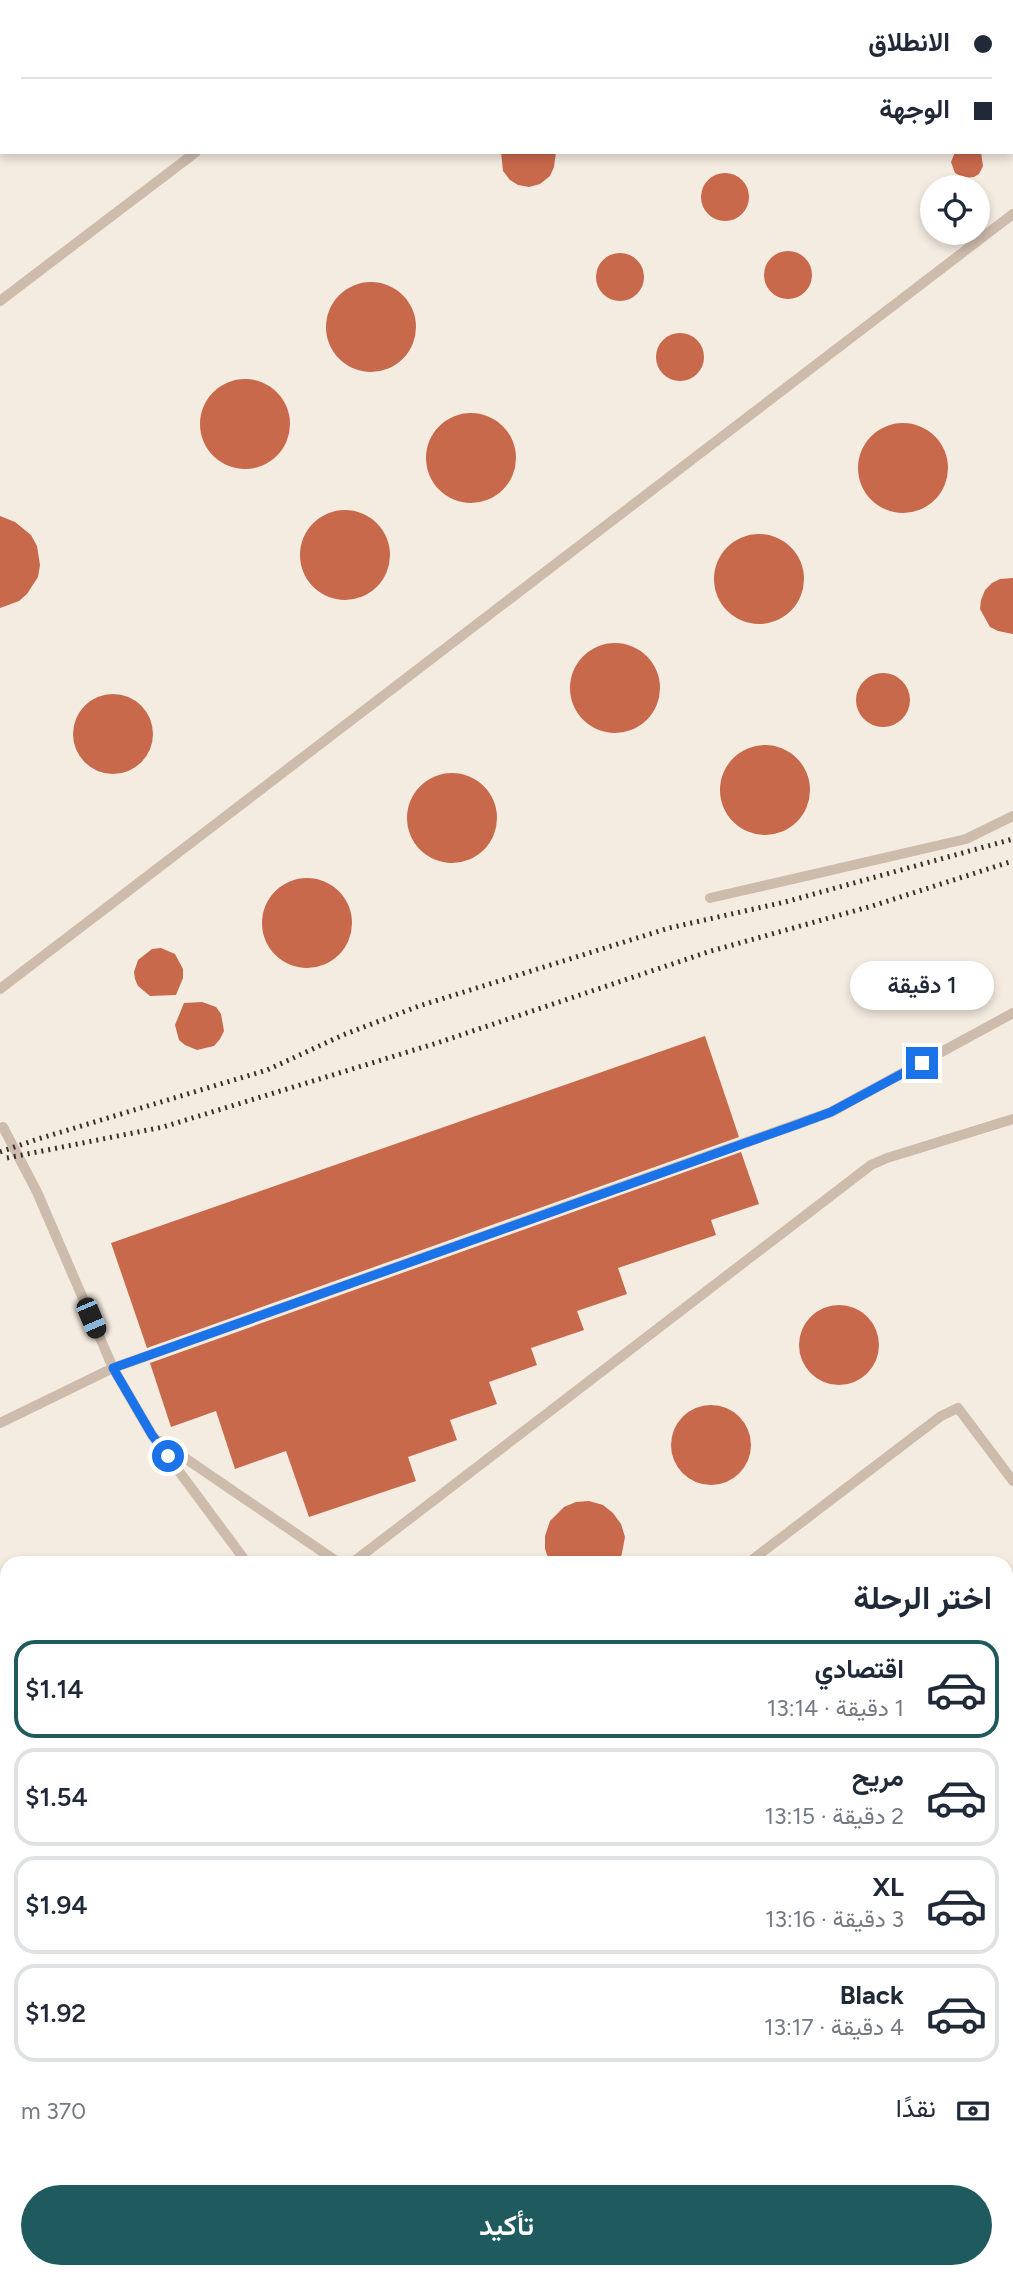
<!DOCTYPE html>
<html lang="ar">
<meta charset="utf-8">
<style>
:root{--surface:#fff;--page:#f6f6f7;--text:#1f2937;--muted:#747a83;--line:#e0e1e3;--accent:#1f5a5e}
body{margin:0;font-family:Figtree,Vazirmatn,sans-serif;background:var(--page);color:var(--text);direction:rtl;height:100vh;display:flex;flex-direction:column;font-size:26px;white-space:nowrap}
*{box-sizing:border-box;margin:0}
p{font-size:23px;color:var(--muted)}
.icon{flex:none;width:38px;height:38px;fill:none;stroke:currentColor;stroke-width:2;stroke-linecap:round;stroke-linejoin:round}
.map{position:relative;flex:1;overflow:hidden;direction:ltr}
.sheet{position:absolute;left:0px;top:1556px;width:1013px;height:723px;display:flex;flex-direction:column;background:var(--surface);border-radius:21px 21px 0 0;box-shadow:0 4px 10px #0003;direction:rtl}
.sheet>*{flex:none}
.banner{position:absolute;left:0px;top:0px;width:1013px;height:154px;box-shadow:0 4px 10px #0003;direction:rtl;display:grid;align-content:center;height:154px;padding:0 21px;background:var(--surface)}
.controls{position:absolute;left:920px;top:175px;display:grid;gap:14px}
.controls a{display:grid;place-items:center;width:70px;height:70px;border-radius:50%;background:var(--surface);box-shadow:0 4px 10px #0003;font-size:35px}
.end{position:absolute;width:32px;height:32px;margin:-16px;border:9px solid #1a73e8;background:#fff;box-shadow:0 0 0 4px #fff}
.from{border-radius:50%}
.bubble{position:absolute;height:49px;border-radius:24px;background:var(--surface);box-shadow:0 4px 10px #0003;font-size:23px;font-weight:600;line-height:49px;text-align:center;direction:rtl}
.car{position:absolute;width:21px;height:42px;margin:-21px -10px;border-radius:9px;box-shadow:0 0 5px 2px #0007;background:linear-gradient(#222 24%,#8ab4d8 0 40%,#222 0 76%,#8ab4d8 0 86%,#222 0)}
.banner b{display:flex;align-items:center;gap:24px;height:66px;font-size:26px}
.banner b+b{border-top:2px solid var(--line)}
.banner i{width:18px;height:18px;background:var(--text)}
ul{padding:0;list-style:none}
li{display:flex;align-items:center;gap:21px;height:98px;margin:0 14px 10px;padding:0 7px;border:4px solid var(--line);border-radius:21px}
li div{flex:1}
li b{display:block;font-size:26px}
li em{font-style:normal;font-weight:600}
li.selected{border-color:var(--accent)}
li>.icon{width:63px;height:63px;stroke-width:1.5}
h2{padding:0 21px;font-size:32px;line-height:84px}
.pay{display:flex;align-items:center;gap:18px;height:77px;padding:0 21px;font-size:26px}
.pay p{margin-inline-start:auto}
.action{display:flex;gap:14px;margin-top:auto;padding:14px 21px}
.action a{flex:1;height:80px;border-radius:42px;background:var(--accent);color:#fff;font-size:28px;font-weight:600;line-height:80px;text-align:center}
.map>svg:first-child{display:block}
.water{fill:#7fb0b2}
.building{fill:#c8694b}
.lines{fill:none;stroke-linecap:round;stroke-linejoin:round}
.path{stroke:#b9a596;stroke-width:3.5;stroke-dasharray:3.5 3.5;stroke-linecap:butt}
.service{stroke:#cdbbac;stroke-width:10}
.rail{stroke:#3b302b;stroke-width:5;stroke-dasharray:2 5;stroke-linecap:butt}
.route{stroke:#1a73e8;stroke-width:9}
</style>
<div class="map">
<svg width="1013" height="2277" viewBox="0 0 1013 2277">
<rect width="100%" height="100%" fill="#f4ebe1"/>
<path class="water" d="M1006,2044l7,3v230h-300l2,-5h291z"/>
<path class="building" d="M501,152h55l-2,15 -4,9 -10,8 -11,3 -11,-2 -8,-5 -7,-9z
M955,152h26l2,14 -4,8 -5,3 -10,1 -9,-5 -4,-11z
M701 197a24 24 0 1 1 48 0a24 24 0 1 1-48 0Z
M764 275a24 24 0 1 1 48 0a24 24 0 1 1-48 0Z
M596 277a24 24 0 1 1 48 0a24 24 0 1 1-48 0Z
M326 327a45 45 0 1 1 90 0a45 45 0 1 1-90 0Z
M656 357a24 24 0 1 1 48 0a24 24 0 1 1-48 0Z
M200 424a45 45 0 1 1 90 0a45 45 0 1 1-90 0Z
M426 458a45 45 0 1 1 90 0a45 45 0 1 1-90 0Z
M858 468a45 45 0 1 1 90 0a45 45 0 1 1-90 0Z
M300 555a45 45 0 1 1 90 0a45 45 0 1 1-90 0Z
M0,516l15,6 16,13 6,11 3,19 -2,12 -11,17 -8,7 -19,7z
M714 579a45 45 0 1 1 90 0a45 45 0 1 1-90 0Z
M1013,578v56l-15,-3 -8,-4 -10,-18 1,-9 4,-10 7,-7 8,-4z
M570 688a45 45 0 1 1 90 0a45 45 0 1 1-90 0Z
M856 700a27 27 0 1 1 54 0a27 27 0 1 1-54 0Z
M73 734a40 40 0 1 1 80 0a40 40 0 1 1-80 0Z
M720 790a45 45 0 1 1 90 0a45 45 0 1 1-90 0Z
M407 818a45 45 0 1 1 90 0a45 45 0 1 1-90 0Z
M262 923a45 45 0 1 1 90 0a45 45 0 1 1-90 0Z
M161,948l14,6 8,15v9l-7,17 -26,1 -12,-10 -3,-7 -1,-7 4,-12 14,-11z
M202,1002l14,5 5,7 3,17 -4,8 -6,7 -17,4 -12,-5 -6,-5 -4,-15 9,-22z
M705,1036l34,101 -592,211 -36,-105z
M741,1152l18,52 -48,16 5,15 -98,33 9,26 -50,17 7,19 -53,18 6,17 -48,17 8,22 -47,16 7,20 -49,17 8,24 -107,36 -23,-66 -51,18 -19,-58 -45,16 -21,-64z
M799 1345a40 40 0 1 1 80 0a40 40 0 1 1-80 0Z
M671 1445a40 40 0 1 1 80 0a40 40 0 1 1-80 0Z
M589,1501l14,4 10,8 8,11 4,13 -4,21 -3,5h-68l-5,-14v-13l5,-15 14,-14 12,-5z"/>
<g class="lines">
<path class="path" d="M1006,2000l7,8"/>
<path class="service" d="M395,2l2,-2
M0,301l196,-149
M710,898l256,-59 47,-23
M0,989l1013,-775
M3,1127l34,65 76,176 39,67 95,128
M0,1423l113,-55 718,-256 182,-99
M160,1441l179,122
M352,1563l519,-398 16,-7 126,-39
M748,1563l193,-147 17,-8 55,73
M1006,1623l7,-5
M0,2178l7,4
M701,2272l1,5
M189,2277l7,-5
M457,2277l8,-5"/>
<path class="rail" d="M0,1152l38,-13 229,-69 76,-35 76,-29 250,-78 116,-26 228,-63
M7,1158l156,-31 274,-84 274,-92 161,-45 141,-45
M1006,1826l7,-4
M337,2277l8,-5"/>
</g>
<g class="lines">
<path class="route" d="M168,1456l-16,-21 -39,-67 683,-243 35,-13 91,-49"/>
</g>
</svg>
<div class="controls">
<a><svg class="icon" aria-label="locate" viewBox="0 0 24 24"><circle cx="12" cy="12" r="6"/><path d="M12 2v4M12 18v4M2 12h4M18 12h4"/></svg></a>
</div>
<i class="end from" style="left:168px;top:1456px"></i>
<i class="end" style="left:922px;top:1063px"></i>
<div class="bubble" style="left:850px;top:961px;width:144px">1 دقيقة</div>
<i class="car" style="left:91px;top:1318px;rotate:157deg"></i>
<div class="banner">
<b><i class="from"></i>الانطلاق</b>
<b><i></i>الوجهة</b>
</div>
<section class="sheet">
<h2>اختر الرحلة</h2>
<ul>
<li class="selected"><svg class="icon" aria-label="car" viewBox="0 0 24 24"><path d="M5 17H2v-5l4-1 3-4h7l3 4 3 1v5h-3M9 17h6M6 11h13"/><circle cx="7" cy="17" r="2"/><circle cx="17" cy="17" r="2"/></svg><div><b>اقتصادي</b><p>1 دقيقة · 13:14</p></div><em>$1.14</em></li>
<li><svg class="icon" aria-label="car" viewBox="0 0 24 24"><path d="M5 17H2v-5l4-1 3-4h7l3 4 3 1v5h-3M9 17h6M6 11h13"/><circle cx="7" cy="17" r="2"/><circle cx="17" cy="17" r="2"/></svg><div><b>مريح</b><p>2 دقيقة · 13:15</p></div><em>$1.54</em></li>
<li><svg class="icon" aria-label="car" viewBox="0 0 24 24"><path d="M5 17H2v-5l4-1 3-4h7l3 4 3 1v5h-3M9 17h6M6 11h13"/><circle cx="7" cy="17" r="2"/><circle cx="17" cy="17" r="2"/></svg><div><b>XL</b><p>3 دقيقة · 13:16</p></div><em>$1.94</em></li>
<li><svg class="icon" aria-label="car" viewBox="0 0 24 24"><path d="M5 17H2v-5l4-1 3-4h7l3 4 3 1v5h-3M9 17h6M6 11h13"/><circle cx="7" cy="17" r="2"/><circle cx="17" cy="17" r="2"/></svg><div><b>Black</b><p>4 دقيقة · 13:17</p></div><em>$1.92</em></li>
</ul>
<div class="pay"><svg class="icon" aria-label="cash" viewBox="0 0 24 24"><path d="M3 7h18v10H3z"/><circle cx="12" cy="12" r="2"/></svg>نقدًا<p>370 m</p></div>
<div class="action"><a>تأكيد</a></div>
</section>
</div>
